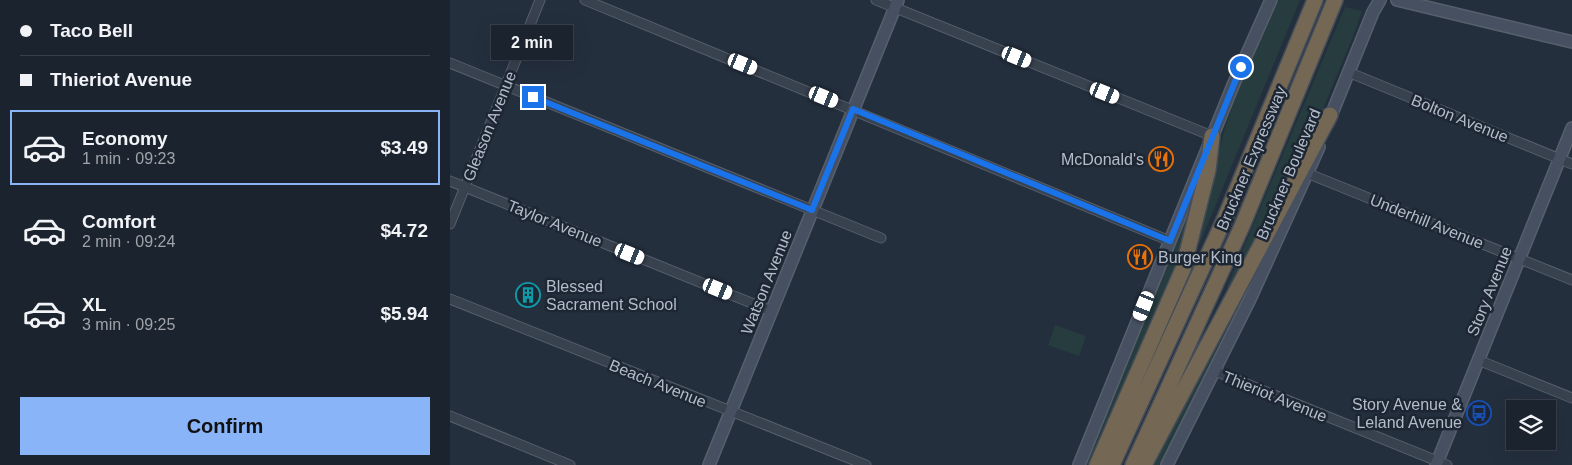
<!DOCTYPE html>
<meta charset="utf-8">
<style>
:root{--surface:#1b232e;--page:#242b36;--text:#f1f3f6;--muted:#a0a4aa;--line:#39404a;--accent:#8ab4f8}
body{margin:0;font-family:Arial,sans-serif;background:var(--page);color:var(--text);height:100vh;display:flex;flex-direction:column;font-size:19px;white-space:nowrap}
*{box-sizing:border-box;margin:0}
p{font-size:16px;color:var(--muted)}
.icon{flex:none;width:28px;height:28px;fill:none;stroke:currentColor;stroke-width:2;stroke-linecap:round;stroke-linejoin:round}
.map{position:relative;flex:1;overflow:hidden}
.drawer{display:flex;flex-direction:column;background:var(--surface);width:450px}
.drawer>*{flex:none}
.hud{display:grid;align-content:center;height:110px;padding:0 20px;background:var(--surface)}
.tools{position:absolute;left:1056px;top:400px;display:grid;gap:10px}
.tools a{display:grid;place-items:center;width:50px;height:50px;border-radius:0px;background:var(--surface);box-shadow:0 5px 20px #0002,0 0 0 1px var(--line);font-size:25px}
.end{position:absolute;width:22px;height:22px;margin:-11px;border:6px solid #1a73e8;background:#fff;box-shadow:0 0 0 2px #fff}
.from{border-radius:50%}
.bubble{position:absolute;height:35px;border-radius:0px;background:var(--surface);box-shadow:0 5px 20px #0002,0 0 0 1px var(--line);font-size:16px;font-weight:600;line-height:35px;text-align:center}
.car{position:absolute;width:15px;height:30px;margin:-15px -8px;border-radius:6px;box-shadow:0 0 4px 1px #0007;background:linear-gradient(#fff 24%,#345 0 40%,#fff 0 76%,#345 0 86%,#fff 0)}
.hud b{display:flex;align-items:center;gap:18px;height:48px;font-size:19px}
.hud b+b{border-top:1px solid var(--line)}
.hud i{width:12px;height:12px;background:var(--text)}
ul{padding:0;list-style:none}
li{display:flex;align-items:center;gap:15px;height:75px;margin:0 10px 8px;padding:0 10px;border:2px solid transparent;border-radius:0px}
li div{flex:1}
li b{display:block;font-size:19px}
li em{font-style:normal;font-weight:600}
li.current{border-color:var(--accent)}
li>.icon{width:45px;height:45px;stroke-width:1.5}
.primary-button{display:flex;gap:10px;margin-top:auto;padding:10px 20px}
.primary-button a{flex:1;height:58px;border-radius:0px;background:var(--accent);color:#111;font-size:20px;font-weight:600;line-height:58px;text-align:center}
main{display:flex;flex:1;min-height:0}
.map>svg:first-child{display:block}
.green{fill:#263c3f}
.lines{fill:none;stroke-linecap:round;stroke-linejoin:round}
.street-casing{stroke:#565f6c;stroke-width:11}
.secondary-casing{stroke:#565f6c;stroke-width:14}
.highway-casing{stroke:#434c59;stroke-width:18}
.street{stroke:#38414e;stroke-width:9}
.secondary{stroke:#465061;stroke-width:11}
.highway{stroke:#746855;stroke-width:15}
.route{stroke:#1a73e8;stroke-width:6}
.labels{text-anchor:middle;stroke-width:5;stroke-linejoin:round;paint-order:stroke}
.street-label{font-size:16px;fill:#b4bcc9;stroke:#1d2633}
.poi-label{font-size:16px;fill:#b4bcc9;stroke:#1d2633;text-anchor:end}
</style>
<main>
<section class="drawer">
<div class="hud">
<b><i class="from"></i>Taco Bell</b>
<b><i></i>Thieriot Avenue</b>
</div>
<ul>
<li class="current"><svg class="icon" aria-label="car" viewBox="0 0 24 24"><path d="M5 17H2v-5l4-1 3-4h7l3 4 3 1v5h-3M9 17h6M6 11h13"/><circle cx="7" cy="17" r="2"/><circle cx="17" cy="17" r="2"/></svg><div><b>Economy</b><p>1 min · 09:23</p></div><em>$3.49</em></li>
<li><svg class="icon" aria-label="car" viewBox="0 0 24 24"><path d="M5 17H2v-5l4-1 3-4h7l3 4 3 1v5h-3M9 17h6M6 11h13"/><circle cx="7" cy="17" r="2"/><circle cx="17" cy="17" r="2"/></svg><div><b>Comfort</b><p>2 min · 09:24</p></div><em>$4.72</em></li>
<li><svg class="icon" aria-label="car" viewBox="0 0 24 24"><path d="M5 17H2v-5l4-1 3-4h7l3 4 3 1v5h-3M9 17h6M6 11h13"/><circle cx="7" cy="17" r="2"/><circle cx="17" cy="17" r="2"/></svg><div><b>XL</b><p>3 min · 09:25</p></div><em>$5.94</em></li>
</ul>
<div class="primary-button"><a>Confirm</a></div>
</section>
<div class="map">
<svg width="1122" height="465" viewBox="0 0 1122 465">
<rect width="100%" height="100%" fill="#242f3e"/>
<path class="green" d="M829,0h21l-100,243 -3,-1 28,-114 15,-43z
M895,7l17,4 -8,23 -55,133 -69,123 -3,-3 5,-12z
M735,217l5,2 -14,59 -84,187h-6z
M814,253l2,1 -106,211h-10z
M605,325l31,11 -7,20 -31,-11z"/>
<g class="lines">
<defs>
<path id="street" d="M135,0l585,241
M426,0l336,136
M0,63l431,175
M898,72l224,92
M859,174l263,106
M0,181l321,130
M0,224l90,-224
M0,299l416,166
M1028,360l94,38
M765,371l232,94
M0,416l120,49"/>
<path id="secondary" d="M947,0l175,42
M878,123l45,-111 7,-12
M259,465l189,-465
M629,465l155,-382 37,-83
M717,465l83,-166 69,-152
M986,465l136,-337"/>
<path id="highway" d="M647,465l86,-196 25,-99 4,-34
M662,465l113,-247 90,-218
M683,465l109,-239 93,-226
M694,465l186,-350"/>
</defs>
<use href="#street" class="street-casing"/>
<use href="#secondary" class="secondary-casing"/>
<use href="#highway" class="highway-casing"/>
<use href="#street" class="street"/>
<use href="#secondary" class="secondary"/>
<use href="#highway" class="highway"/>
</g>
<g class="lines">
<path class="route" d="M83,97l279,113 41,-101 317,132 71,-174"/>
</g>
<defs>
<symbol id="restaurant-ring" viewBox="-11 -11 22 22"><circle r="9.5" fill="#1d2633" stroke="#e8710a" stroke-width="1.5"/><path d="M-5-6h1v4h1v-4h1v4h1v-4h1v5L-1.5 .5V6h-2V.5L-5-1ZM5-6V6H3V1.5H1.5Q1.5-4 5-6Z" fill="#e8710a"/></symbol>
<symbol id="building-ring" viewBox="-11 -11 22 22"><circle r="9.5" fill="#1d2633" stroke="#0f9aa8" stroke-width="1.5"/><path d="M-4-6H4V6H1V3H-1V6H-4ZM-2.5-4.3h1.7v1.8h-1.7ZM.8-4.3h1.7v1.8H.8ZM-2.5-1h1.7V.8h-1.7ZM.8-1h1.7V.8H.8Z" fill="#0f9aa8"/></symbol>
<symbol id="bus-ring" viewBox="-11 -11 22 22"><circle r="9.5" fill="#1d2633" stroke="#1a4fb4" stroke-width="1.5"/><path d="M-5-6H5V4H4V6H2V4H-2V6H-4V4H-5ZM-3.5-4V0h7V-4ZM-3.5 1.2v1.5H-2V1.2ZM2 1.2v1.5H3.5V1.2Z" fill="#1a4fb4"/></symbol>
</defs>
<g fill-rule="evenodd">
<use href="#restaurant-ring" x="697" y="145" width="28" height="28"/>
<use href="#restaurant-ring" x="676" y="243" width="28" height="28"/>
<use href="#building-ring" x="64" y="281" width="28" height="28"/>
<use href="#bus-ring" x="1015" y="399" width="28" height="28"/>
</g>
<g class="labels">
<g class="street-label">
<text transform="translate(1010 118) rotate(22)" y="6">Bolton Avenue</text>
<text transform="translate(39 126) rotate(-68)" y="6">Gleason Avenue</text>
<text transform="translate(801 158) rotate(-67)" y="6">Bruckner Expressway</text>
<text transform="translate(838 174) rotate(-67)" y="6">Bruckner Boulevard</text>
<text transform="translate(977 221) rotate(22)" y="6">Underhill Avenue</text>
<text transform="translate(105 223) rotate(22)" y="6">Taylor Avenue</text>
<text transform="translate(316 282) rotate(-68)" y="6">Watson Avenue</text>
<text transform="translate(1039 291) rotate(-68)" y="6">Story Avenue</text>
<text transform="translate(208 383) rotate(22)" y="6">Beach Avenue</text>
<text transform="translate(825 396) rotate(22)" y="6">Thieriot Avenue</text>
</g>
<g class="poi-label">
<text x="694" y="165">McDonald's</text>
<text x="708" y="263" text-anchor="start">Burger King</text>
<text x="96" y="292" text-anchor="start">Blessed<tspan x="96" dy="18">Sacrament School</tspan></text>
<text x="1012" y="410">Story Avenue &amp;<tspan x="1012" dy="18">Leland Avenue</tspan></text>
</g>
</g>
</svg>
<div class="tools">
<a><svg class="icon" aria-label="layers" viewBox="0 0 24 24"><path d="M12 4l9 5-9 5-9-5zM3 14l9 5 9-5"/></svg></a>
</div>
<i class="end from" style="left:791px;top:67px"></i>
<i class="end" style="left:83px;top:97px"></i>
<div class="bubble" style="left:41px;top:25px;width:82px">2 min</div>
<i class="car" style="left:567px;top:57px;rotate:112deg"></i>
<i class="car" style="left:293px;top:64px;rotate:112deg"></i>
<i class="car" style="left:655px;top:93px;rotate:112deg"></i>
<i class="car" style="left:374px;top:97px;rotate:112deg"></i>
<i class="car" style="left:180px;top:254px;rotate:112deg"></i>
<i class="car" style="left:268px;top:289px;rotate:112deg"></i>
<i class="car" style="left:694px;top:306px;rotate:202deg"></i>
</div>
</main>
